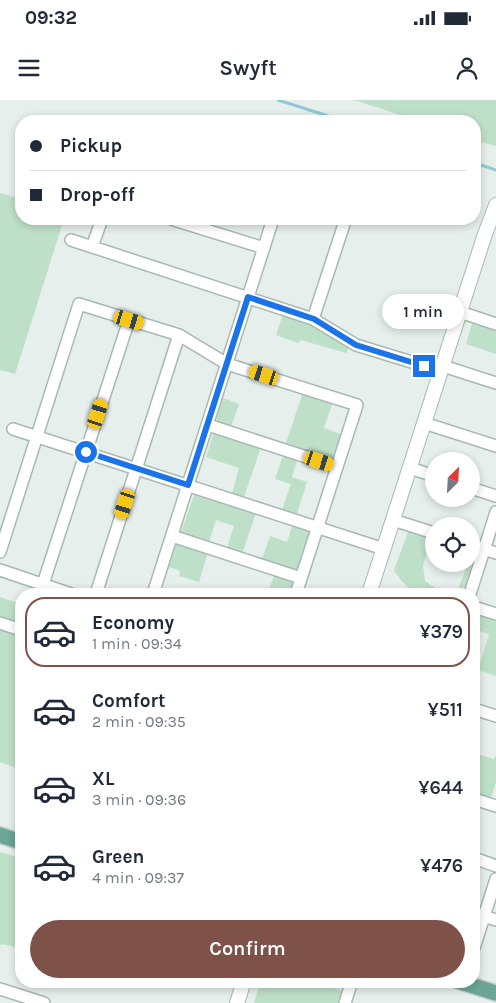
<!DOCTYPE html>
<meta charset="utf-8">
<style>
:root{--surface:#fff;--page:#f6f6f7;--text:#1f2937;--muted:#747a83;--line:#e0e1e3;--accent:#7f5249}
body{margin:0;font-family:Karla,sans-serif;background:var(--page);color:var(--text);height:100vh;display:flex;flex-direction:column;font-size:19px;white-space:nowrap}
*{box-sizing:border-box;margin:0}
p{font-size:16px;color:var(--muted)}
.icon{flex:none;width:28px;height:28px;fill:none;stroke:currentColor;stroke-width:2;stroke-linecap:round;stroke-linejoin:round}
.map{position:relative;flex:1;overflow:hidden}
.panel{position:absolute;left:15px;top:488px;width:465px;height:400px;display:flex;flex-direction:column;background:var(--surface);border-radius:20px;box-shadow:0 2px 8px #0003}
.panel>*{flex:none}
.top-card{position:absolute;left:15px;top:15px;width:466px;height:110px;border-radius:20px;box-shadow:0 2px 8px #0003;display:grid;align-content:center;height:110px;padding:0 15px;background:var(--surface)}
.needle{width:32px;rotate:24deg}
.fabs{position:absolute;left:425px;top:352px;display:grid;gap:10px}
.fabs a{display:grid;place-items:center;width:55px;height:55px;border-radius:50%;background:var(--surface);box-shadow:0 2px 8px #0003;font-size:25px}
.end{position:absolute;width:22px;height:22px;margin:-11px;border:6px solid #1a73e8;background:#fff;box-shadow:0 0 0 2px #fff}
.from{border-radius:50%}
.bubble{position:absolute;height:35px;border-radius:18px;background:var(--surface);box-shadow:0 2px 8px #0003;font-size:16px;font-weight:600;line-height:35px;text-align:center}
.car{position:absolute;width:15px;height:30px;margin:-15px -8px;border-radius:6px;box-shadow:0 0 4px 1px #0007;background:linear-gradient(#f5c518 24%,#345 0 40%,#f5c518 0 76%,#345 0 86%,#f5c518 0)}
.top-card b{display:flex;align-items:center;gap:18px;height:48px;font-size:19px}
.top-card b+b{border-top:1px solid var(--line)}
.top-card i{width:12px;height:12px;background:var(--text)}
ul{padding:9px 0 0;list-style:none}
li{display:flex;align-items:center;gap:15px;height:70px;margin:0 10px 8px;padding:0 5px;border:2px solid transparent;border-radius:20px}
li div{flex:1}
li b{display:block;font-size:19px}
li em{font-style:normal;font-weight:600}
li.selected{border-color:var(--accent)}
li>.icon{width:45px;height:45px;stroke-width:1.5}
.action{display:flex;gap:10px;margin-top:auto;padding:10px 15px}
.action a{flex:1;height:58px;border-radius:30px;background:var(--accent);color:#fff;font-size:20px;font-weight:600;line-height:58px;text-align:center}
.status{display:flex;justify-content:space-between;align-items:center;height:35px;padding:0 25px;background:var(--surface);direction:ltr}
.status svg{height:14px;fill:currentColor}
header{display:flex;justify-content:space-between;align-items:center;height:65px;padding:0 15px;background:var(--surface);font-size:22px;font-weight:600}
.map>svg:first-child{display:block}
.green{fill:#bfe0c8}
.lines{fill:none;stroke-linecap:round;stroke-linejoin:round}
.stream{stroke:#8ec9d4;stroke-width:3}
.minor-casing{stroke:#a8b8b2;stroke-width:14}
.tertiary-casing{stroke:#a8b8b2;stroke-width:16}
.primary-casing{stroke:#c2cac8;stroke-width:18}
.minor{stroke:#fff;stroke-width:11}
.tertiary{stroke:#fff;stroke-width:14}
.primary{stroke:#6aa596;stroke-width:15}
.route{stroke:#1a73e8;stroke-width:6}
</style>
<div class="status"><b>09:32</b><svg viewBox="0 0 49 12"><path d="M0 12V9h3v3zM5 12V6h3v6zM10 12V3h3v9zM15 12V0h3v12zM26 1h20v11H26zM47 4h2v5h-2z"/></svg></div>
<header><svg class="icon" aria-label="menu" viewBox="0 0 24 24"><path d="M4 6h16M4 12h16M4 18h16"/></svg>Swyft<svg class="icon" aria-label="person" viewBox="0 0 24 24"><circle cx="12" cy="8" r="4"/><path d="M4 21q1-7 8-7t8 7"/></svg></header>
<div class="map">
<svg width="496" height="903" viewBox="0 0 496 903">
<rect width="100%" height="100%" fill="#e6efeb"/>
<path class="green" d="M354,0h142v46l-21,-6v-19h-56z
M0,93l21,6v20h43l-49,155 -15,-4z
M283,214l29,9 37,24 -3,6 -45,-13 -3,3 -22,-8z
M473,220l23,8v26l-30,-10z
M303,292l30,10 -9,26 19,7 -9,27 -49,-16z
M223,298l16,6 -8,23 -12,-4 -3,-6z
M214,332l47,15 -17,50 -12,-4 7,-25 -33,-11z
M284,353l14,5 -6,19 15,5 -10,32 -15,-4 9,-26 -16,-5z
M195,392l61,21 -14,41 -15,-6 7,-22 -18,-6 -7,22 -28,-10z
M293,424l20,7 -14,40 -37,-12 8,-23 17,6z
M412,429l22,7 -1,25 -7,-6 -3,10 2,16 14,9 -1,4c-23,0 -31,-3 -44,-24l14,-38z
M177,442l31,10 -9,30 -20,-6 1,-5 -11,-4z
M471,447l9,6 -15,41h-9l12,-30h3z
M275,474l19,5 1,6 -4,9h-13l-10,-3z
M0,497l21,7v22l-21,-7z
M476,512l20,6v58l-18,-6 11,-36 -15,-5v-9z
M0,527l21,7v136l-21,-8z
M477,654l17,5 2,-4v27l-5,16 -17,-5v-30z
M0,752l21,6v90l-20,-4 -1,4z
M260,881h52l31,10 -4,12h-85z"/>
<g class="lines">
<path class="stream" d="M278,0l66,21
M475,63l21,7"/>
<defs>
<path id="minor" d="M171,119l93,29
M71,140l242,79 43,26 85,26
M92,147l10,-28
M460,212l36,12
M313,219l32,-98 -6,-2
M443,266l53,17
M424,323l72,23
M208,325l129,42
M13,329l371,120
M410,368l24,8
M471,388l25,8
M393,420l41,13
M172,436l129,42
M471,445l25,8
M0,452l79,-248 100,31 48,29 130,41 -61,189
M0,470l71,24
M43,484l86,-264
M96,494l83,-259
M153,494l120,-375
M470,494l26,-82
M474,507l22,7
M0,523l21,7
M474,609l22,7
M474,699l22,7
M474,758l22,8
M474,813l22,7
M474,848l22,-69
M0,889l44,14
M345,903l7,-22"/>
<path id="tertiary" d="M369,494l116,-360 11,-29
M237,903l7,-22"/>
<path id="primary" d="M0,735l21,7
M458,881l38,12"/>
</defs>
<use href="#minor" class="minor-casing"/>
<use href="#tertiary" class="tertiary-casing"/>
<use href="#primary" class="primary-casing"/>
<use href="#minor" class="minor"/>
<use href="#tertiary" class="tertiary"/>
<use href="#primary" class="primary"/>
</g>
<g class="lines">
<path class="route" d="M86,352l102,33 60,-188 66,22 42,26 68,21"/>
</g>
</svg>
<div class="fabs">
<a><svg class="needle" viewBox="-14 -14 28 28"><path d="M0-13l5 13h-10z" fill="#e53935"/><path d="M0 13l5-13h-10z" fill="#747a83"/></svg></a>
<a><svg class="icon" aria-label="locate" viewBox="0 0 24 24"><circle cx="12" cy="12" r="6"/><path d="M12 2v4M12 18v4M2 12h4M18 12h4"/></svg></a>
</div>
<i class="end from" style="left:86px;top:352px"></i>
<i class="end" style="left:424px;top:266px"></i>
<div class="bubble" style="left:382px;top:194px;width:82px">1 min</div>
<i class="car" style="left:129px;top:220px;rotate:107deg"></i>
<i class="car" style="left:264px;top:275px;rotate:288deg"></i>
<i class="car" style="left:98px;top:314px;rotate:18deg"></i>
<i class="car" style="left:319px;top:361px;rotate:108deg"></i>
<i class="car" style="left:125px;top:404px;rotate:198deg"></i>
<div class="top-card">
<b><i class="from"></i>Pickup</b>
<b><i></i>Drop-off</b>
</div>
<section class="panel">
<ul>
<li class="selected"><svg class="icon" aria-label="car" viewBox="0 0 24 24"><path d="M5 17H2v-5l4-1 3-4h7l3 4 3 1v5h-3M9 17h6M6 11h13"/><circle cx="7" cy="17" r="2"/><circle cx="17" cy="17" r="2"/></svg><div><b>Economy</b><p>1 min · 09:34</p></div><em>¥379</em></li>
<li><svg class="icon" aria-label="car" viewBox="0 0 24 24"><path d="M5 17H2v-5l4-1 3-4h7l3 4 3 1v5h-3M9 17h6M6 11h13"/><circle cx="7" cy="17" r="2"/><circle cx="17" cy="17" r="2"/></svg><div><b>Comfort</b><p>2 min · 09:35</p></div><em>¥511</em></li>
<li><svg class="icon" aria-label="car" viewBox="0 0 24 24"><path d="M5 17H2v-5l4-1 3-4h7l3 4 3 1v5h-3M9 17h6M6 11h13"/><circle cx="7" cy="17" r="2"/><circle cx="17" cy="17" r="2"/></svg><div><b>XL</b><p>3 min · 09:36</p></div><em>¥644</em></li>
<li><svg class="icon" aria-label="car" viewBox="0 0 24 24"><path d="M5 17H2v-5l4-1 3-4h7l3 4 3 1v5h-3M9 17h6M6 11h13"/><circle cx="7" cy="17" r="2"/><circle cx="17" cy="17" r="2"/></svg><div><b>Green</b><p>4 min · 09:37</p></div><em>¥476</em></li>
</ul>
<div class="action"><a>Confirm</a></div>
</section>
</div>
